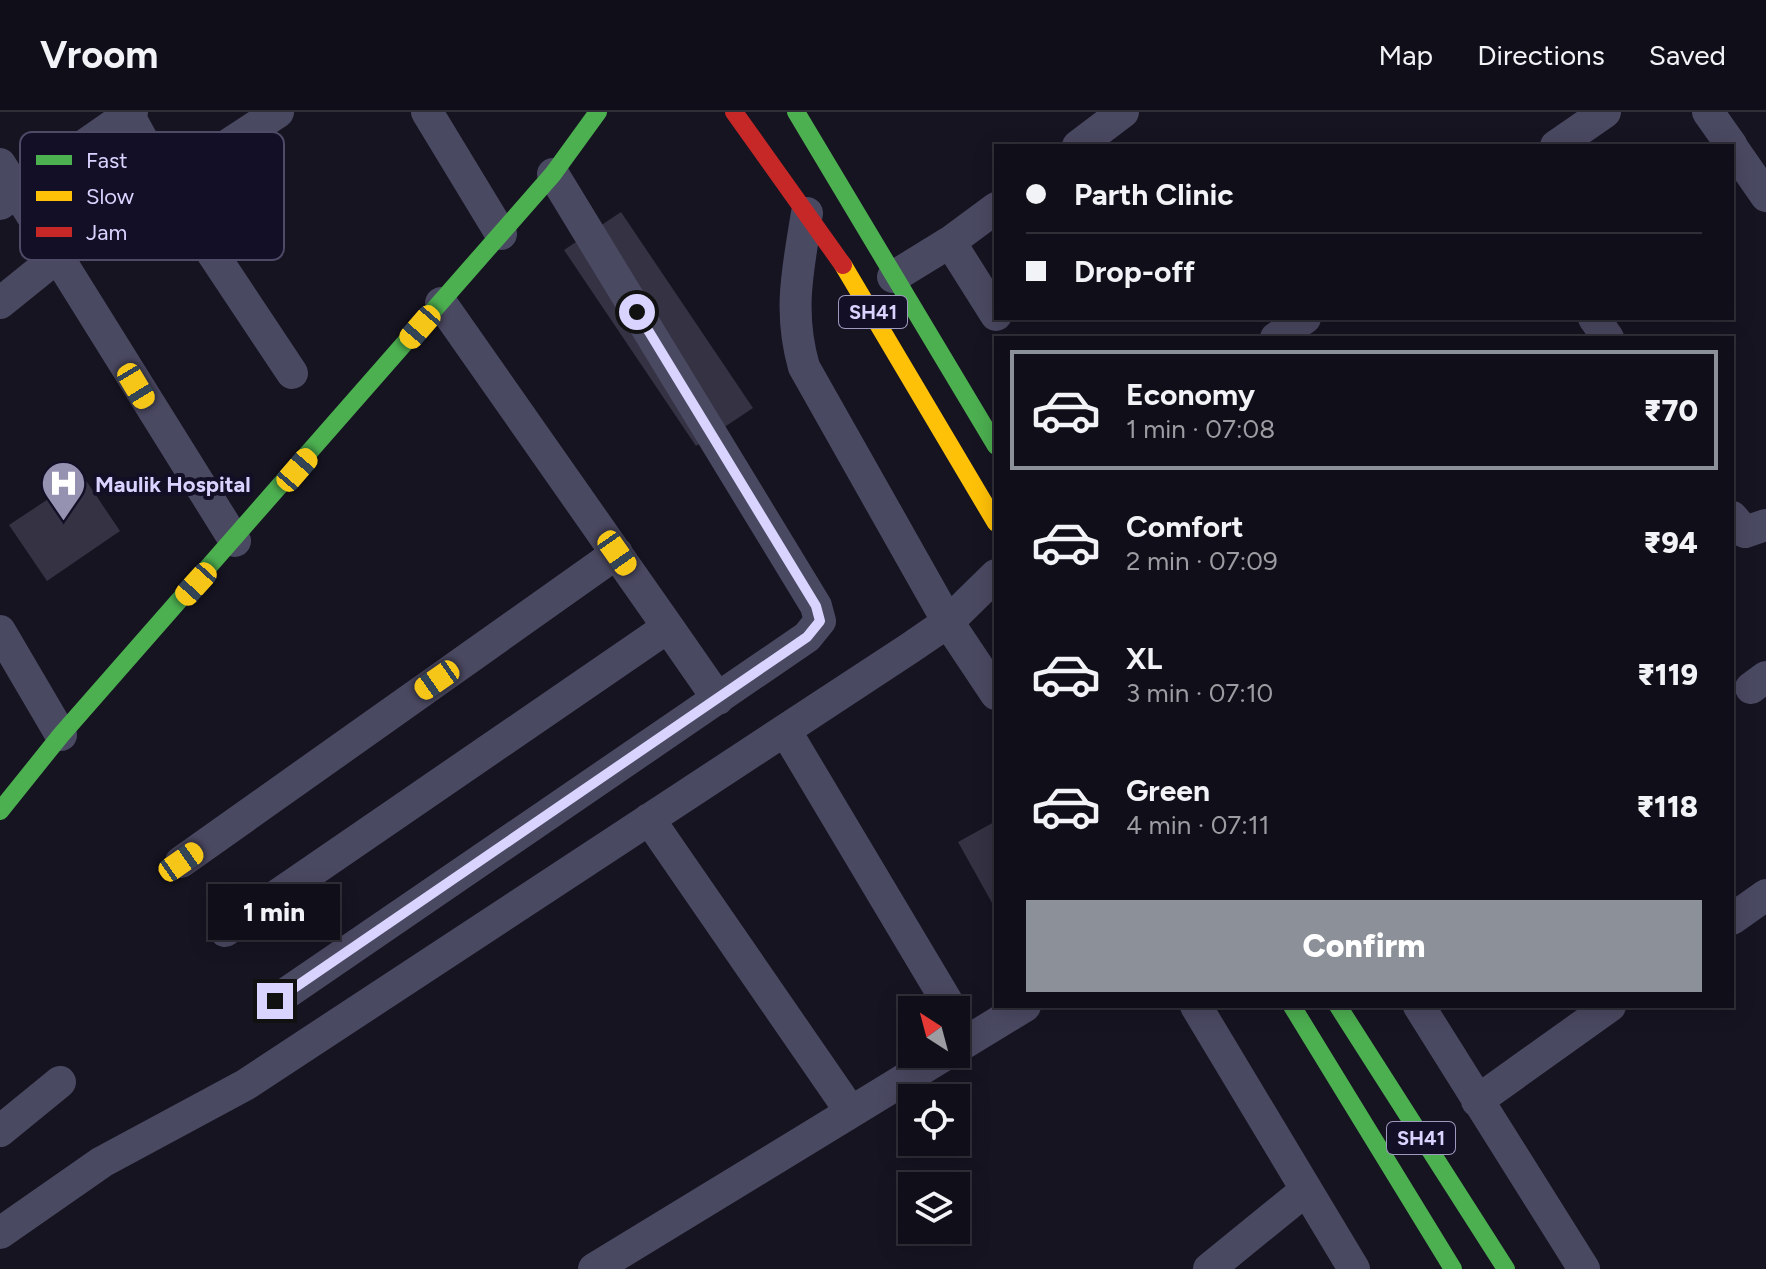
<!DOCTYPE html>
<meta charset="utf-8">
<style>
:root{--surface:#100f19;--page:#1e1d26;--text:#f1f3f6;--muted:#9c9ca2;--line:#302f38;--accent:#8c9099}
body{margin:0;font-family:Figtree,sans-serif;background:var(--page);color:var(--text);height:100vh;display:flex;flex-direction:column;font-size:30px;white-space:nowrap}
*{box-sizing:border-box;margin:0}
p{font-size:26px;color:var(--muted)}
.icon{flex:none;width:44px;height:44px;fill:none;stroke:currentColor;stroke-width:2;stroke-linecap:round;stroke-linejoin:round}
.map{position:relative;flex:1;overflow:hidden}
.drawer{position:absolute;left:994px;top:224px;width:740px;height:672px;display:flex;flex-direction:column;background:var(--surface);border-radius:0px;box-shadow:0 4px 20px #0003,0 0 0 2px var(--line)}
.drawer>*{flex:none}
.hud{position:absolute;left:994px;top:32px;width:740px;height:176px;border-radius:0px;box-shadow:0 4px 20px #0003,0 0 0 2px var(--line);display:grid;align-content:center;height:176px;padding:0 32px;background:var(--surface)}
.needle{width:52px;rotate:324deg}
.tools{position:absolute;left:898px;top:884px;display:grid;gap:16px}
.tools a{display:grid;place-items:center;width:72px;height:72px;border-radius:0px;background:var(--surface);box-shadow:0 4px 20px #0003,0 0 0 2px var(--line);font-size:40px}
.end{position:absolute;width:36px;height:36px;margin:-18px;border:10px solid #d9d4ff;background:#111;box-shadow:0 0 0 4px #111}
.from{border-radius:50%}
.bubble{position:absolute;height:56px;border-radius:0px;background:var(--surface);box-shadow:0 4px 20px #0003,0 0 0 2px var(--line);font-size:26px;font-weight:800;line-height:56px;text-align:center}
.car{position:absolute;width:24px;height:48px;margin:-24px -12px;border-radius:10px;box-shadow:0 0 6px 2px #0007;background:linear-gradient(#f5c518 24%,#345 0 40%,#f5c518 0 76%,#345 0 86%,#f5c518 0)}
.hud b{display:flex;align-items:center;gap:28px;height:76px;font-size:30px}
.hud b+b{border-top:2px solid var(--line)}
.hud i{width:20px;height:20px;background:var(--text)}
ul{padding:14px 0 0;list-style:none}
li{display:flex;align-items:center;gap:24px;height:120px;margin:0 16px 12px;padding:0 16px;border:4px solid transparent;border-radius:0px}
li div{flex:1}
li b{display:block;font-size:30px}
li em{font-style:normal;font-weight:800}
li.selected{border-color:var(--accent)}
li>.icon{width:72px;height:72px;stroke-width:1.5}
.primary-button{display:flex;gap:16px;margin-top:auto;padding:16px 32px}
.primary-button a{flex:1;height:92px;border-radius:0px;background:var(--accent);color:#fff;font-size:32px;font-weight:800;line-height:92px;text-align:center}
header{display:flex;align-items:center;gap:48px;box-sizing:border-box;height:112px;padding:0 40px;background:var(--surface);border-bottom:2px solid var(--line)}
header strong{font-size:38px}
nav{display:flex;gap:44px;margin-inline-start:auto;font-size:28px}
.map>svg:first-child{display:block}
.building{fill:#343243}
.lines{fill:none;stroke-linecap:round;stroke-linejoin:round}
.street{stroke:#4a4962;stroke-width:32}
.fast{stroke:#4caf50;stroke-width:18}
.slow{stroke:#ffc107;stroke-width:18}
.jam{stroke:#c62828;stroke-width:18}
.route{stroke:#d9d4ff;stroke-width:10}
.labels{text-anchor:middle;stroke-width:8;stroke-linejoin:round;paint-order:stroke}
.shield{fill:#130f26;stroke:#9e99be;stroke-width:2}
.shield-label{font-size:20px;font-weight:bold;fill:#d9d4ff}
.poi-label{font-size:22px;font-weight:bold;fill:#d9d4ff;stroke:#130f26;text-anchor:start}
.key{fill:#130f26;stroke:#4e4a67;stroke-width:2}
.key-label{font-size:22px;fill:#d9d4ff}
</style>
<header>
<strong>Vroom</strong>
<nav><a>Map</a><a>Directions</a><a>Saved</a></nav>
</header>
<div class="map">
<svg width="1766" height="1157" viewBox="0 0 1766 1157">
<rect width="100%" height="100%" fill="#161421"/>
<path class="building" d="M621,100l132,196 -57,38 -132,-196z
M83,364l37,55 -73,50 -38,-56z
M996,709v89l-38,-68z"/>
<g class="lines">
<path class="street" d="M127,0l40,73 125,188
M427,0l74,122
M1708,0l24,34
M1078,34l45,-34
M1556,34l49,-34
M1732,35l34,49
M0,52l235,377
M0,92l132,-92
M807,101c-9,56 -19,98 -3,154l144,255 48,72
M950,130l46,-34
M893,165l57,-35 46,73
M0,191l57,-46 221,-145
M1594,206l14,20
M1276,226l29,-20
M1732,405l13,15 21,-7
M668,515l50,72
M0,519l61,104
M1751,576l15,-11
M785,618l167,280
M649,707l202,293
M181,750l436,-309
M1732,807l34,-24
M225,819l443,-304 -227,-324
M275,889l532,-364 13,-16 -4,-15 -263,-432
M1196,894l158,263
M1419,894l165,263
M956,936l69,-42
M1477,989l133,-95
M0,1019l60,-49
M0,1121l102,-71 143,-77 665,-437 38,-26 48,-47
M594,1157l352,-215
M1209,1157l97,-79"/>
<path class="fast" d="M796,0l200,334
M0,699l61,-76 492,-561 45,-62
M1292,894l161,263
M1338,894l168,263"/>
<path class="slow" d="M843,153l153,258"/>
<path class="jam" d="M734,0l109,153"/>
</g>
<g class="lines">
<path class="route" d="M275,889l532,-364 13,-16 -4,-15 -179,-294"/>
</g>
<defs>
<symbol id="hospital-pin" viewBox="-11 -11 22 30"><path d="M0 17L-7.5 6A9.5 9.5 0 1 1 7.5 6Z" fill="#9591b1" stroke="#130f26"/><path d="M-5-5h3v3.5h4V-5h3V5h-3V1.5h-4V5h-3Z" fill="#fff"/></symbol>
</defs>
<g fill-rule="evenodd">
<use href="#hospital-pin" x="38" y="346" width="51" height="69"/>
</g>
<g class="labels">
<g class="shield">
<rect x="839" y="184" width="68" height="32" rx="6"/>
<rect x="1387" y="1010" width="68" height="32" rx="6"/>
</g>
<g class="shield-label">
<text x="873" y="207">SH41</text>
<text x="1421" y="1033">SH41</text>
</g>
<g class="poi-label">
<text x="95" y="380">Maulik Hospital</text>
</g>
</g>
<rect x="20" y="20" width="264" height="128" rx="12" class="key"/>
<rect x="36" y="43" width="36" height="10" fill="#4caf50"/>
<rect x="36" y="79" width="36" height="10" fill="#ffc107"/>
<rect x="36" y="115" width="36" height="10" fill="#c62828"/>
<g class="key-label">
<text x="86" y="56">Fast</text>
<text x="86" y="92">Slow</text>
<text x="86" y="128">Jam</text>
</g>
</svg>
<div class="tools">
<a><svg class="needle" viewBox="-14 -14 28 28"><path d="M0-13l5 13h-10z" fill="#e53935"/><path d="M0 13l5-13h-10z" fill="#9c9ca2"/></svg></a>
<a><svg class="icon" aria-label="locate" viewBox="0 0 24 24"><circle cx="12" cy="12" r="6"/><path d="M12 2v4M12 18v4M2 12h4M18 12h4"/></svg></a>
<a><svg class="icon" aria-label="layers" viewBox="0 0 24 24"><path d="M12 4l9 5-9 5-9-5zM3 14l9 5 9-5"/></svg></a>
</div>
<i class="end from" style="left:637px;top:200px"></i>
<i class="end" style="left:275px;top:889px"></i>
<div class="bubble" style="left:208px;top:772px;width:132px">1 min</div>
<i class="car" style="left:420px;top:215px;rotate:221deg"></i>
<i class="car" style="left:136px;top:274px;rotate:149deg"></i>
<i class="car" style="left:297px;top:358px;rotate:41deg"></i>
<i class="car" style="left:617px;top:441px;rotate:145deg"></i>
<i class="car" style="left:196px;top:472px;rotate:222deg"></i>
<i class="car" style="left:437px;top:568px;rotate:235deg"></i>
<i class="car" style="left:181px;top:750px;rotate:55deg"></i>
<div class="hud">
<b><i class="from"></i>Parth Clinic</b>
<b><i></i>Drop-off</b>
</div>
<section class="drawer">
<ul>
<li class="selected"><svg class="icon" aria-label="car" viewBox="0 0 24 24"><path d="M5 17H2v-5l4-1 3-4h7l3 4 3 1v5h-3M9 17h6M6 11h13"/><circle cx="7" cy="17" r="2"/><circle cx="17" cy="17" r="2"/></svg><div><b>Economy</b><p>1 min · 07:08</p></div><em>₹70</em></li>
<li><svg class="icon" aria-label="car" viewBox="0 0 24 24"><path d="M5 17H2v-5l4-1 3-4h7l3 4 3 1v5h-3M9 17h6M6 11h13"/><circle cx="7" cy="17" r="2"/><circle cx="17" cy="17" r="2"/></svg><div><b>Comfort</b><p>2 min · 07:09</p></div><em>₹94</em></li>
<li><svg class="icon" aria-label="car" viewBox="0 0 24 24"><path d="M5 17H2v-5l4-1 3-4h7l3 4 3 1v5h-3M9 17h6M6 11h13"/><circle cx="7" cy="17" r="2"/><circle cx="17" cy="17" r="2"/></svg><div><b>XL</b><p>3 min · 07:10</p></div><em>₹119</em></li>
<li><svg class="icon" aria-label="car" viewBox="0 0 24 24"><path d="M5 17H2v-5l4-1 3-4h7l3 4 3 1v5h-3M9 17h6M6 11h13"/><circle cx="7" cy="17" r="2"/><circle cx="17" cy="17" r="2"/></svg><div><b>Green</b><p>4 min · 07:11</p></div><em>₹118</em></li>
</ul>
<div class="primary-button"><a>Confirm</a></div>
</section>
</div>
